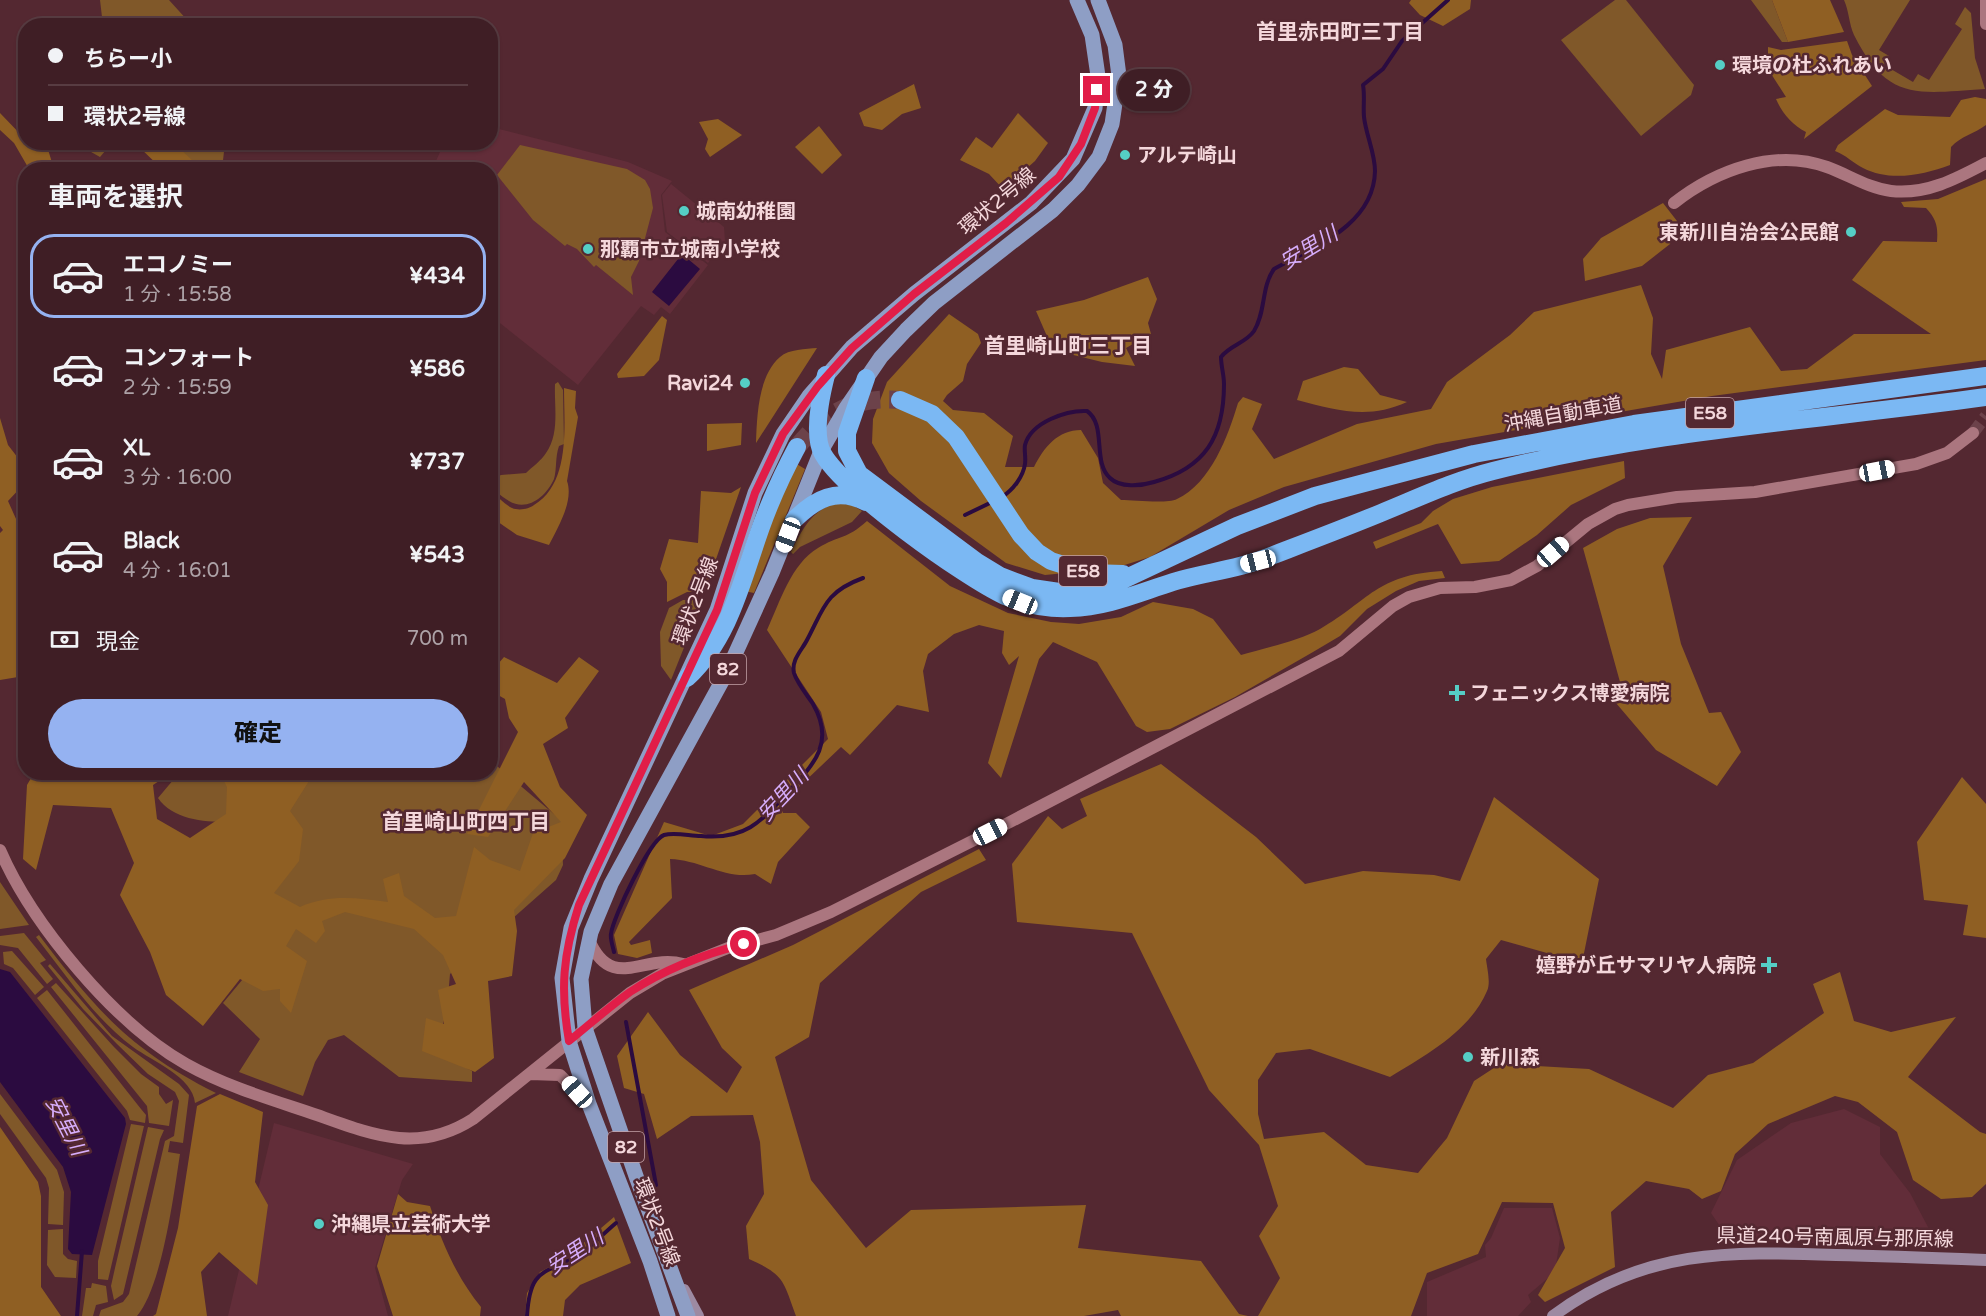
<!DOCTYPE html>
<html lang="ja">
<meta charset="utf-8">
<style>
:root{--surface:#3f1e25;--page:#4a2b32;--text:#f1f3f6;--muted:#ada2a7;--line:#583c42;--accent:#95b2f1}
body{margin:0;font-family:"Varela Round","Noto Sans JP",sans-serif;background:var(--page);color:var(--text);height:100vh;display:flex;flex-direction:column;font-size:22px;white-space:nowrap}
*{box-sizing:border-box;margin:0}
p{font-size:20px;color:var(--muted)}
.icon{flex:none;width:33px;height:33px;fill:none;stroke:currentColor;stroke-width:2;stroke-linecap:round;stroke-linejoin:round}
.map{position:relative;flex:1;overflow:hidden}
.side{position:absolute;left:18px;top:162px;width:480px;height:618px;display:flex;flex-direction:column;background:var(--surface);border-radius:24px;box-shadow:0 2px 4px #0004,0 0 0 2px var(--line)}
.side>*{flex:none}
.top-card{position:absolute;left:18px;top:18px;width:480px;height:132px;border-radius:24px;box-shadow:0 2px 4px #0004,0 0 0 2px var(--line);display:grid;align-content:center;height:132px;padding:0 30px;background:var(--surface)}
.end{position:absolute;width:27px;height:27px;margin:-14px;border:8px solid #e11d48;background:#fff;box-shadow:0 0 0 3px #fff}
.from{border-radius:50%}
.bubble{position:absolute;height:42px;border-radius:21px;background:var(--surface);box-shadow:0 2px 4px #0004,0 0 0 2px var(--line);font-size:20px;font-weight:800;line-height:42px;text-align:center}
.car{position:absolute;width:18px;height:36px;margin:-18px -9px;border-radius:8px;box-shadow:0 0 4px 2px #0007;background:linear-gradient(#fff 24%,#345 0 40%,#fff 0 76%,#345 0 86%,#fff 0)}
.top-card b{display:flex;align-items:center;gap:21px;height:57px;font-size:22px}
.top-card b+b{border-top:2px solid var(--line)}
.top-card i{width:15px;height:15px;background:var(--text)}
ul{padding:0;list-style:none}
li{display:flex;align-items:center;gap:18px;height:84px;margin:0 12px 9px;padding:0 18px;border:3px solid transparent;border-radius:24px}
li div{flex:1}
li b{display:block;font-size:22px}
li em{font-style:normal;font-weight:800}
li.current{border-color:var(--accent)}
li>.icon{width:54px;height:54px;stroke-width:1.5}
h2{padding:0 30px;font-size:27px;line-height:72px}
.pay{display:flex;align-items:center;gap:15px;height:66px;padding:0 30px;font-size:22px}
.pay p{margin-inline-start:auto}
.button{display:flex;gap:12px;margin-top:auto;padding:12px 30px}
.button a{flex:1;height:69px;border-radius:36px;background:var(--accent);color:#111;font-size:24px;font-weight:800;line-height:69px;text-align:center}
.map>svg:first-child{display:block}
.built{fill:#622d39}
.green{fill:#805829}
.forest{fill:#8f5f23}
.water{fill:#2b0b40}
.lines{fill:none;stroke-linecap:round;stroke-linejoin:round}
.stream{stroke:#2b0b40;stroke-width:4}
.tertiary-tunnel{stroke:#6c424a;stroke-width:12;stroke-dasharray:12 6;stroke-linecap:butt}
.motorway-tunnel{stroke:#6c424a;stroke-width:18;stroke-dasharray:18 9;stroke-linecap:butt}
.tertiary{stroke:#ab767f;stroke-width:12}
.secondary{stroke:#9d8aa2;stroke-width:12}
.primary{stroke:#8e9ec5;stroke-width:15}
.motorway{stroke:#7bb8f3;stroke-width:18}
.route{stroke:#e11d48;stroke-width:8}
.poi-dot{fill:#55cec5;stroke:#542831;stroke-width:2}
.labels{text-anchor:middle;stroke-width:5;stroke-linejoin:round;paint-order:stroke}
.shield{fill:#542831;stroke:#c4a2a8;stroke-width:1.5}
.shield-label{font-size:18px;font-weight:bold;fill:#f4d7db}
.poi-label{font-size:20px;font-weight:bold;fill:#f4d7db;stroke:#542831;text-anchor:start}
.street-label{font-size:20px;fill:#f4d7db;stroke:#542831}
.neighbourhood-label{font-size:21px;font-weight:bold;fill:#f4d7db;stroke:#542831}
.water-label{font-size:21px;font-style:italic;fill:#d6adfb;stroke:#542831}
</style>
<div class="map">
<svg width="1986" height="1316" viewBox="0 0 1986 1316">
<rect width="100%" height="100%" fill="#542831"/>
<path class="built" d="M491,127l137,35 44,19 -11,14 4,37 43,33 -38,49 -9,-7 -7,8 -13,-9 -63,79 -87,-69 -1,-146h-58l12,-27 46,-1z
M671,184l53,43 1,14 -17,22 -41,-31 -5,-37z
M490,418l6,3 4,43 -9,23z
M1844,1109l36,18v27l30,39 28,53 -208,-5 -19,-28 26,-53 54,-37z
M274,1123l139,41 -11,16 -27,88 13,48h-160z
M1504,1208h48l8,30 -5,34 -27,23 3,7 -13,14h-91v-34l59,-25 -1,-12 6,-7z"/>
<path class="green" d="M100,0h69l19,21 18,1 3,3 -127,1 20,-9z
M1615,0h11l68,85 -3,10 -50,41 -80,-96z
M1751,0h21l16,42h-6z
M1844,0h66l-31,50 10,6 -5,9 29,17 5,-8 11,6 33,-51 -7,-5 10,-17 6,6 4,45 10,31c-66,4 -97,14 -131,-54 -5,-11 -5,-24 -10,-35z
M75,143h37l-12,14z
M168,143h57l-3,26h-27z
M520,145l107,24 18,11 5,9 3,19 -14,53 -8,16 2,18 -37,-30 -2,2 -17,-18 -10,-5 -2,2 -32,-26 -36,-45z
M558,382l5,8 1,54 -5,2c-4,11 -2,23 -5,33 -8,18 -27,33 -45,22 -8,-5 -17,-11 -18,-21l10,-5 25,-2c6,-6 16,-13 20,-20 14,-20 8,-47 9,-69z
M837,503l15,2 10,6 -10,11 -52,25 -7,7 -2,-2c11,-22 20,-42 46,-49z
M683,600h20l-32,80 -10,-14 -1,-34 9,-24z
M491,761l70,59 2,45 -7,15 -106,94 -3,34 -11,44 36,19v11l-73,-5 -55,-42 -16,5 -13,22 -12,34 -64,-24 21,-33 -37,-36 48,-58 -44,-123c-24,0 -55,-3 -69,-24l21,-25 173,-1 37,8 58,2 4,-9 39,-1z
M0,882l29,43 -29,4z
M24,933l22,27 -6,3 13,16 -6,5 -29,-36 -18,-3v-9z
M39,935c57,75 91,115 177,158l-21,10c-2,-26 -43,-42 -62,-56 -39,-29 -67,-72 -97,-110z
M12,951l32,36 -9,8 -22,-27 -9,-4 -1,-12z
M50,964l62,72 67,48 10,11 -6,48 -13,-2 -2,11 12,2c-6,39 -18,133 -43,162h-38l2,-6 22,-8 6,-8 36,-153 9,-5 5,-35 -4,-9 -27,-18 -31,-30 -34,-35 -35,-43z
M56,983l58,64 27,27 18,13v7l7,10 7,-4 -4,26 -20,-3 -2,-17 -96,-119z
M47,990l94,119 5,6 -1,8 -15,-3 -3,-9 -90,-113z
M0,1094l57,76 7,22 -1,33 -15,-1 1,-36 -3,-10 -46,-64z
M131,1124l13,2 -36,154 -10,-1v-18z
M148,1127l16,3 -4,9 -37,155 -9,6 -3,-14 4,-18z
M63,1229v25l5,5 9,2 -1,17 -21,-1 -8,-12 1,-35z
M92,1283l14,3 2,16 -12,3 -3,11h-11l4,-28h5z"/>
<path class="forest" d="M1411,0h60l-1,9 -27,17 -23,-11 -11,-12z
M1772,0h58l14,32 -56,10z
M1847,41l5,14 20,31 -68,53 2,-7c-14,-7 -24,-19 -30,-33l10,-2 -18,-28v-22l13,3z
M914,84l7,24 -19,6 -20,16 -18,-4 -5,-13z
M1975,97l11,2v26c-12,9 -25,11 -35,22l-1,18c-27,10 -60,17 -87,3 -10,-5 -17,-13 -28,-17l3,-6 47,-36 13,6 52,2 11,-17z
M0,113l25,26 1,3 20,1 8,26h-25l-15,-26 -14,-13z
M1018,113l30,30 -13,18 -32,28 -14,-15 -29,-14 16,-23 16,11z
M718,119l24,16 -32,22 -5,-8 3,-10 -9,-17z
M819,126l23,29 -20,19 -27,-27z
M115,143h59l21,20 22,6h-55l-24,-23h-22z
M1986,179v181l-274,36 -276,48 -152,43 -55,23 -79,47 -35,11 -70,7 -39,-12 -85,-62 -32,-28 -17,-30 1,-24 14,-37 62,-68 29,20 3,9 -14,21 -4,17 -16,14 -4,6 10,9 31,3 29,23 -8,31h29c10,-20 24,-37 47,-37l17,28 5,25 18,17c13,0 46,4 56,-1 34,-16 51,-63 61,-96l5,-6 19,7 -10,25 22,30 83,-35 74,-15 16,-27 63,-47 24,-23 107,-27 12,33 -2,36 11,25 4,-29 84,-23 31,44 26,-2 47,-35h77l-79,-54 31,-39 54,1c1,-15 0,-22 -11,-34l-22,-1 -3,-5 37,-3z
M1663,203l14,18 -7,23 -28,22 -57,15 -2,-22 18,-21z
M1148,277l9,22 -9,24 3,11 -25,14 9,18 -33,-4 -49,-12 -17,-39 48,-11z
M662,316l5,4 -8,40 -15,16 -26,2 -1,-4z
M817,348l-61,95c1,-27 2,-67 24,-86 9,-8 26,-8 37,-9z
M1344,367l14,2 22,26 27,7c-39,18 -71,8 -110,-2l6,-19z
M564,388l12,3 -1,17 3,9 -11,64c7,20 -9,46 -18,64l-32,-10 -26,-18v-26c6,5 13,13 21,17 7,3 17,1 22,-3 37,-22 30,-80 30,-117z
M0,418l8,27 17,22v16l-17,18 17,38v149l-7,-11 -18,3v-147l3,-3 -3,-4z
M742,423l-1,22 -34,6v-27z
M1624,461l1,17 -54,27 -34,30 -38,26 -38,3 -23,-40 -62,25 -3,-7 48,-19 12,-12 20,-12 39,-12z
M795,463l10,6 -51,124 -10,-2z
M741,487l-36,104 -18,1 -20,10v-20l-7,-13 9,-30 29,4 3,-52 30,2z
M1692,517l-29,49 18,78 28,69 12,-1 20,40 -24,34 -61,-36 -46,-54 10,-14 -37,-134 34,-19 33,-11z
M867,521l83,65 58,27 43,9 28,2 42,-7 32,-15 40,7 20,10 28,36c23,-7 58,-14 79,-26 50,-29 56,-54 122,-58l3,7 -26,3 -23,10 -29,18 -27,27 -27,16 -78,45 -65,32 -23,3 -11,-6 -39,-64 -44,-20 -14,17 -38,119 -13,-15 31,-107 -10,9 -7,-12 2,-22 -25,-6 -25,9 -26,20 -5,17 6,41 -32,-7 -47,50 -9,-8 -61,58 3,8h13l14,14 -32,35 -7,22 -16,-10c-29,6 -54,-14 -85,-15l2,39 -43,44 2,3 19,-5 2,13 -15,5 -19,-4 -4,-19 50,-113 47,14 32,-12 85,-85 -7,-27 -54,-82c13,-28 24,-66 51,-82 21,-13 28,-8 49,-27z
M504,657l53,26 22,-26 20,14 -34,47 3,10 -25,16 17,43 27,28 -22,43 -51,52 3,21 -5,45 -24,5 6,77 -19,14 -53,-21 4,-33 18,6 -6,-34 18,-6 -13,-29 -29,-26 -69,-17 -23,9 3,10 -9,12 -20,-14 -10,17 21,15 -16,52 -11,-12v-12l-17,2 -23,-12 -37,47 -37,-31 -16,-43 -30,-57 14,-32 -23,-55 -58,-3 -17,65 -13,-11 4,-74 7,-12h137l-18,12 4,34 33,19 36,-24 1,-27 -7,-14h24l8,9 8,-9h54l-24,38 13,18 -4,32 -25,32 26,14c30,-13 56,-9 88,-5l-5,-23 16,-6 5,23 31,22 21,-2 18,-69 16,13 30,11 13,-38 28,-11 -37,-40 -36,55 -21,-3 51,-102 -9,-14 -4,-19 -14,-8v-19z
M1161,764l95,73 49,47 58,-13 71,4 26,6 34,-84 105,82 -17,84 -81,-23 -15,19c1,9 5,24 1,32 -17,40 -61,64 -97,86l-80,-28 -34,4 -18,27v34l6,25 60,-7 42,33 52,8 29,-35 27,-57 26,-17 89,5 84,39 35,-33 45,-12 71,-50 -11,-29 27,-12 14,49 37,11 65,-15 -48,60 72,55 6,2v50l-14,13 -31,2 -28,-19 -16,-48 -39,-30 -23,-6 -67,28 -33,30 -14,37 -19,8 -13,-10 -43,-8 -35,31 4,55 -70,35 -7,-7 27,-47 -12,-45 -51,-1 -24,52 -51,19 -16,43h-153l22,-38 -21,-42 19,-30 -19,-61 -50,-55 -77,-157 -115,-11 -5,-58 36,-48 14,13 25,-13 -7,-17z
M1962,777l24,27v134l-23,-3 5,-30 -44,-5 -7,-58z
M979,849l7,11 -65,32 -101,91 -11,54 -34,20 36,123 55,68 45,-38 175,-5 -8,43 123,13 38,53 9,2h-127l-3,-6 -34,6h-288c-13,-35 -11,-41 -47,-57l-3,-33 18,-32 -4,-52 -7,-27 -62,1 -34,23 -13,-45 -20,-6 -7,-32 31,-44 32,43 47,38 15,-26 -20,-19 -33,-58 104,-45z
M220,1094l43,18 -8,70 13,23 -11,80 -38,-33 -18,20 6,44h-54l3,-2 22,-86 19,-122z
M0,1127l38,55 3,14v91l20,29h-61z
M398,1194l9,8 23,4c12,37 27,72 51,101l-1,9h-87l-16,-50z
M614,1217l17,46 -51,22 -15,15 -2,16h-38l2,-23 13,-21 26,-14z"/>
<path class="water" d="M682,254l18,15 -31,37 -17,-14z
M0,969l10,3 115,146 1,6 -34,131 -20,-1 -4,-5 3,-57 -8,-25 -63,-85z"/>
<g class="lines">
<path class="stream" d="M1002,497c11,-7 21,-20 23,-33 1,-7 -1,-13 0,-19 6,-23 42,-35 62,-34 20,14 5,51 23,67 10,10 31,8 44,4 51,-14 70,-45 70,-98 0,-9 -3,-18 -3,-27 9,-12 25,-14 33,-26 12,-19 7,-44 20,-62 40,-22 100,-44 101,-98 0,-18 -9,-36 -11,-54 -1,-11 1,-21 -1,-32l20,-16 19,-28 46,-41
M965,515l27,-13
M614,952c-1,-5 -4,-13 -3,-18 2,-17 39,-94 53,-99 11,-3 26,1 37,1 44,4 59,-13 88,-45 26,-28 46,-49 24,-87 -6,-9 -16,-21 -19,-31 -3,-13 8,-23 13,-33 17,-32 18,-48 56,-62
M626,1022l30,163
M77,1316l5,-65
M527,1316c3,-50 18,-41 53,-62 13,-9 24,-21 36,-31"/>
<path class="tertiary-tunnel" d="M1973,433l13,-17"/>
<path class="motorway-tunnel" d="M797,447c28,-34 57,-51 103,-47"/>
<path class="tertiary" d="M1986,0v24
M1674,203c42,-33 101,-55 153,-36 22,8 41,21 64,24 35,4 65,-12 95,-28
M0,850c32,74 115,174 186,214 41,23 87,36 131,51 56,20 102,39 156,4l157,-126 32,-19 66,-26 48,-13 55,-23 179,-90 329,-171 54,-45 16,-9 31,-9 35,-1 36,-7 26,-14 51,-42 27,-15 13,-4 49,-8 78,-5 161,-28 31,-11 26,-20
M589,940c23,53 55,13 94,24
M530,1074l30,1 28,28"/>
<path class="secondary" d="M684,1290l14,26
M1553,1316c90,-67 176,-65 283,-61 50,1 100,3 150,5"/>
<path class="primary" d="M668,1316l-18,-55 -61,-157 -20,-63 -7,-63 9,-50 20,-49 126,-269 38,-117 28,-59 26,-38 43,-49 62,-53 117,-91 42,-44 22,-51 3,-32 -6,-41 -15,-35
M688,1316l-51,-137 -52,-151 -4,-49 10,-47 20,-48 116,-212 45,-99 49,-122 25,-43 35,-51 25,-27 28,-27 119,-93 25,-25 21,-28 13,-33 7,-48 -4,-31 -17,-45"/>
<path class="motorway" d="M826,375c-5,20 -14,60 -3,79 21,37 141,123 182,142 21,9 43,13 65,12 37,-1 68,-15 103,-26 29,-9 61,-12 90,-23 39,-15 79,-30 118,-46 37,-15 72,-32 112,-42 160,-41 329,-51 493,-74
M866,378l-19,55v18l12,23 118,88 23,14 32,12 34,5 50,-10 121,-57 78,-30 159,-42 160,-30 352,-48
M900,400l32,14 24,23 65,98 16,17 14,9 38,12 34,1
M794,520c21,-21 43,-33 72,-18
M687,678c43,-40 55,-98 74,-151 10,-28 22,-54 36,-80"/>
</g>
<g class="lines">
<path class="route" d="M744,944c-40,10 -79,25 -114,48 -21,15 -41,33 -61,49 -9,-52 -6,-86 10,-136l138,-295 38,-117 28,-59 35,-48 34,-38 62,-54 92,-71 53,-46 22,-33 14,-36 2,-18"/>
</g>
<g class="poi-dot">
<circle cx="1720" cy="65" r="6"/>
<circle cx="1125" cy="155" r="6"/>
<circle cx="684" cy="211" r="6"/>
<circle cx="1851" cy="232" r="6"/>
<circle cx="588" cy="249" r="6"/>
<circle cx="745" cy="383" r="6"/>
<path d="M1454 684h6v6h6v6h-6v6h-6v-6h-6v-6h6z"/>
<path d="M1766 956h6v6h6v6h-6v6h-6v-6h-6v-6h6z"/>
<circle cx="1468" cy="1057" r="6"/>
<circle cx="319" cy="1224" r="6"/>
</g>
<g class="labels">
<g class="shield">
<rect x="1686" y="398" width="48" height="30" rx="4.5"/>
<rect x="1059" y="556" width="48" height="30" rx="4.5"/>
<rect x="710" y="654" width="36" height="30" rx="4.5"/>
<rect x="608" y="1132" width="36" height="30" rx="4.5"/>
</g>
<g class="shield-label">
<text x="1710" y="419">E58</text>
<text x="1083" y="577">E58</text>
<text x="728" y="675">82</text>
<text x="626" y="1153">82</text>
</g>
<g class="poi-label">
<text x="1732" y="72">環境の杜ふれあい</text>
<text x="1137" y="162">アルテ崎山</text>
<text x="696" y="218">城南幼稚園</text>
<text x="1839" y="239" text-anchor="end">東新川自治会公民館</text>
<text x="600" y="256">那覇市立城南小学校</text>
<text x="733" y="390" text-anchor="end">Ravi24</text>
<text x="1470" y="700">フェニックス博愛病院</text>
<text x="1756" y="972" text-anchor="end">嬉野が丘サマリヤ人病院</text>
<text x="1480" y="1064">新川森</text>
<text x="331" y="1231">沖縄県立芸術大学</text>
</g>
<g class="street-label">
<text transform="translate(997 201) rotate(-40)" y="7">環状2号線</text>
<text transform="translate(1563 414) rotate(-10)" y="7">沖縄自動車道</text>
<text transform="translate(695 601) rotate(-69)" y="7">環状2号線</text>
<text transform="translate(657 1222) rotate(69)" y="7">環状2号線</text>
<text transform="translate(1835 1237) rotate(1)" y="7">県道240号南風原与那原線</text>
</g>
<g class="neighbourhood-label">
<text x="1340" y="39">首里赤田町三丁目</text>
<text x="1068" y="353">首里崎山町三丁目</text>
<text x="466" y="829">首里崎山町四丁目</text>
</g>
<g class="water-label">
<text transform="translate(1309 248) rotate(-31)" y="7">安里川</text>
<text transform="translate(783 795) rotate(-47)" y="7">安里川</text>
<text transform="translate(66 1126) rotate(63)" y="7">安里川</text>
<text transform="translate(575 1252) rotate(-33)" y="7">安里川</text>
</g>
</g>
</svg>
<i class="end from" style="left:744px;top:944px"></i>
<i class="end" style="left:1097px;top:90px"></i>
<div class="bubble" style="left:1118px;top:69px;width:72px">2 分</div>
<i class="car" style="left:1877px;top:471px;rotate:79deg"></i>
<i class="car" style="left:788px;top:535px;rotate:201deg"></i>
<i class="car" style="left:1553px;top:552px;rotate:49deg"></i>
<i class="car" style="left:1258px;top:561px;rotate:256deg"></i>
<i class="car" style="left:1020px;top:602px;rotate:292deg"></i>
<i class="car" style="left:990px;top:832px;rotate:63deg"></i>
<i class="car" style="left:577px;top:1092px;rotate:318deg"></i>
<div class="top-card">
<b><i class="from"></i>ちらー小</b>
<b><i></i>環状2号線</b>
</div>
<section class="side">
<h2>車両を選択</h2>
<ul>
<li class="current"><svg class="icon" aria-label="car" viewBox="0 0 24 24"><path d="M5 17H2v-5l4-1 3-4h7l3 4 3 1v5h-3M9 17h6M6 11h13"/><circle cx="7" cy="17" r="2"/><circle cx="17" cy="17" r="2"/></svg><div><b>エコノミー</b><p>1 分 · 15:58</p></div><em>¥434</em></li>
<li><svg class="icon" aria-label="car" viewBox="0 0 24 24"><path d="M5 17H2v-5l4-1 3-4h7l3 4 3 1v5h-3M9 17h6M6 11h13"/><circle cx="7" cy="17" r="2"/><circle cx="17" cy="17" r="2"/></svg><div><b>コンフォート</b><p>2 分 · 15:59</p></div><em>¥586</em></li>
<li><svg class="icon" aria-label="car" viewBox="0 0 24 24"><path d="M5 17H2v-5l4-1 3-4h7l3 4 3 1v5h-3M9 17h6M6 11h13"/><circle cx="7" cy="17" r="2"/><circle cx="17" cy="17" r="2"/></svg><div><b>XL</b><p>3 分 · 16:00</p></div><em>¥737</em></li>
<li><svg class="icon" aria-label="car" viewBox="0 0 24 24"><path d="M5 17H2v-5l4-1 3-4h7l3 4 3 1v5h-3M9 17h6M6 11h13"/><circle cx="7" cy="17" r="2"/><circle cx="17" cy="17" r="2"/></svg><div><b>Black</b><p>4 分 · 16:01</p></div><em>¥543</em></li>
</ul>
<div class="pay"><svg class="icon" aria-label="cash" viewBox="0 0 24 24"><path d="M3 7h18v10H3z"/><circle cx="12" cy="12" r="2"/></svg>現金<p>700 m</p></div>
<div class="button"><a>確定</a></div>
</section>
</div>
